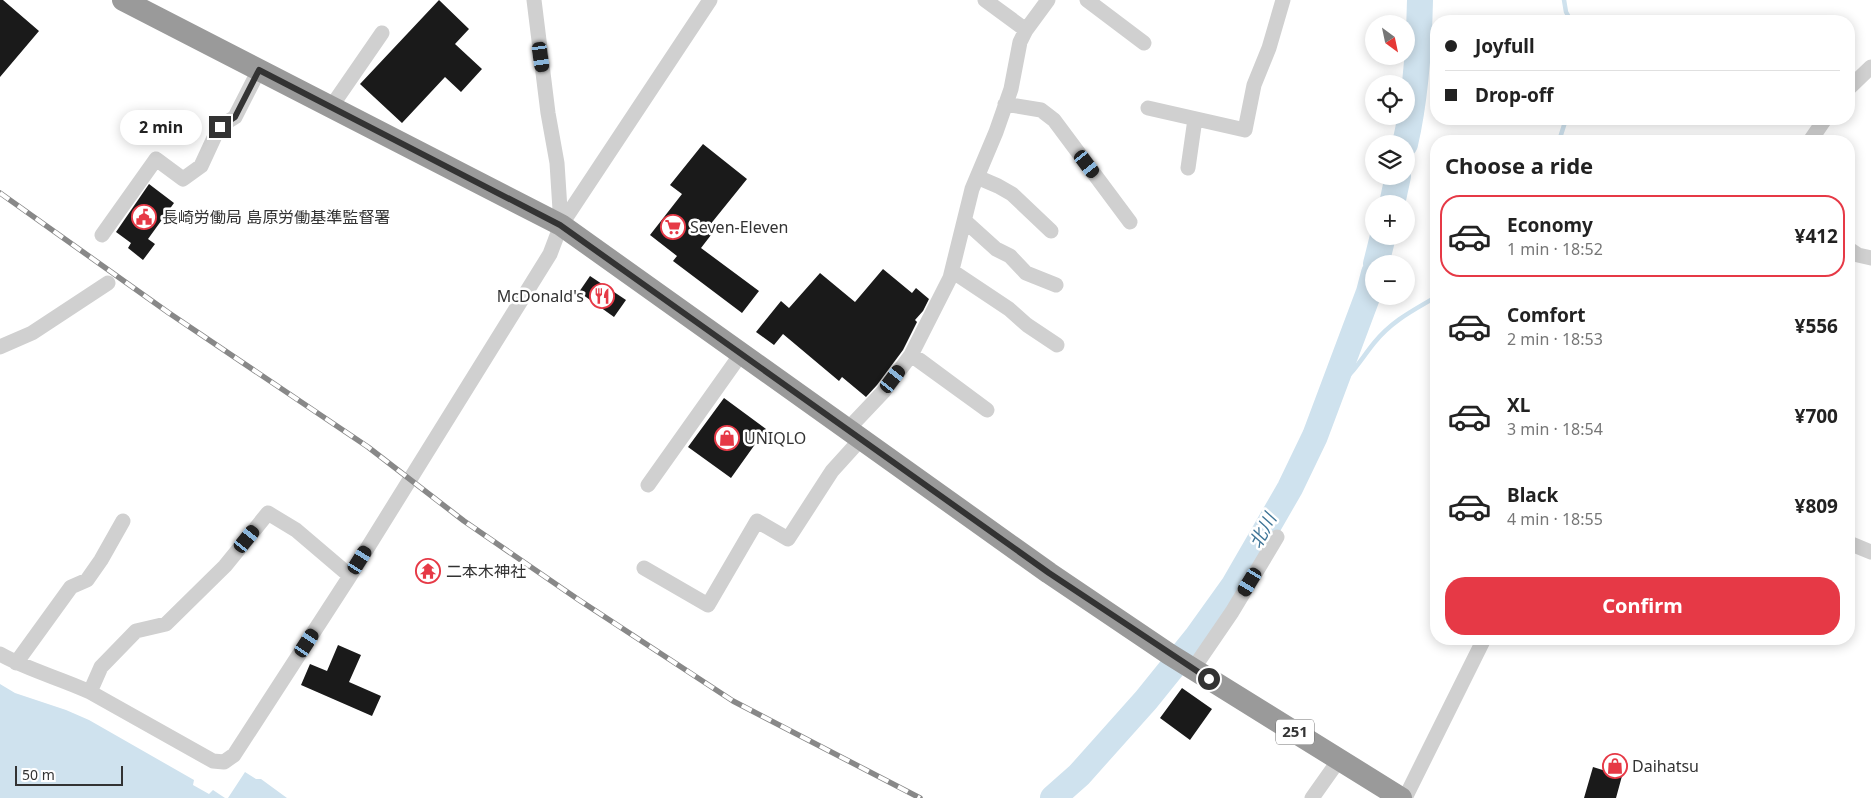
<!DOCTYPE html>
<meta charset="utf-8">
<style>
:root{--surface:#fff;--page:#f6f6f6;--text:#222;--muted:#767676;--line:#e0e0e0;--accent:#e63946}
body{margin:0;font-family:"Noto Sans","Noto Sans JP",sans-serif;background:var(--page);color:var(--text);height:100vh;display:flex;flex-direction:column;font-size:19px;white-space:nowrap}
*{box-sizing:border-box;margin:0}
p{font-size:16px;color:var(--muted)}
.icon{flex:none;width:28px;height:28px;fill:none;stroke:currentColor;stroke-width:2;stroke-linecap:round;stroke-linejoin:round}
.map{position:relative;flex:1;overflow:hidden}
.sheet{position:absolute;left:1430px;top:135px;width:425px;height:510px;display:flex;flex-direction:column;background:var(--surface);border-radius:20px;box-shadow:0 2px 12px #0003}
.sheet>*{flex:none}
.guide{position:absolute;left:1430px;top:15px;width:425px;height:110px;border-radius:20px;box-shadow:0 2px 12px #0003;display:grid;align-content:center;height:110px;padding:0 15px;background:var(--surface)}
.needle{width:32px;rotate:147deg}
.controls{position:absolute;left:1365px;top:15px;display:grid;gap:10px}
.controls a{display:grid;place-items:center;width:50px;height:50px;border-radius:50%;background:var(--surface);box-shadow:0 2px 12px #0003;font-size:25px}
.scale{position:absolute;left:15px;bottom:12px;width:108px;box-sizing:border-box;padding-left:5px;border:2px solid #333;border-top:0;font-size:14px;line-height:18px;white-space:nowrap;color:#333;-webkit-text-stroke:4px #fff;paint-order:stroke}
.end{position:absolute;width:22px;height:22px;margin:-11px;border:6px solid #333;background:#fff;box-shadow:0 0 0 2px #fff}
.from{border-radius:50%}
.bubble{position:absolute;height:35px;border-radius:18px;background:var(--surface);box-shadow:0 2px 12px #0003;font-size:16px;font-weight:700;line-height:35px;text-align:center}
.car{position:absolute;width:15px;height:30px;margin:-15px -8px;border-radius:6px;box-shadow:0 0 4px 1px #0007;background:linear-gradient(#222 24%,#8ab4d8 0 40%,#222 0 76%,#8ab4d8 0 86%,#222 0)}
.guide b{display:flex;align-items:center;gap:18px;height:48px;font-size:19px}
.guide b+b{border-top:1px solid var(--line)}
.guide i{width:12px;height:12px;background:var(--text)}
ul{padding:0;list-style:none}
li{display:flex;align-items:center;gap:15px;height:82px;margin:0 10px 8px;padding:0 5px;border:2px solid transparent;border-radius:20px}
li div{flex:1}
li b{display:block;font-size:19px}
li em{font-style:normal;font-weight:700}
li.current{border-color:var(--accent)}
li>.icon{width:45px;height:45px;stroke-width:1.5}
h2{padding:0 15px;font-size:22px;line-height:60px}
.button{display:flex;gap:10px;margin-top:auto;padding:10px 15px}
.button a{flex:1;height:58px;border-radius:20px;background:var(--accent);color:#fff;font-size:20px;font-weight:700;line-height:58px;text-align:center}
.map>svg:first-child{display:block}
.water{fill:#cfe2ee}
.lines{fill:none;stroke-linecap:round;stroke-linejoin:round}
.stream{stroke:#cfe2ee;stroke-width:4.5}
.river{stroke:#cfe2ee;stroke-width:26}
.building{fill:#1a1a1a}
.minor{stroke:#d0d0d0;stroke-width:15}
.highway{stroke:#9a9a9a;stroke-width:22}
.rail-casing{stroke:#888;stroke-width:5.5}
.rail{stroke:#fff;stroke-width:4;stroke-dasharray:11;stroke-linecap:butt}
.route{stroke:#333;stroke-width:6}
.labels{text-anchor:middle;stroke-width:5;stroke-linejoin:round;paint-order:stroke}
.shield{fill:#fff;stroke:#707070;stroke-width:1}
.shield-label{font-size:15px;font-weight:bold;fill:#333}
.poi-label{font-size:16px;fill:#333;stroke:#fff;text-anchor:start}
.water-label{font-size:18px;font-style:italic;fill:#3f7597;stroke:#fff}
</style>
<div class="map">
<svg width="1871" height="798" viewBox="0 0 1871 798">
<rect width="100%" height="100%" fill="#fff"/>
<path class="water" d="M0,684l15,9 51,17 23,10 105,60 -1,5 16,9 4,-4 12,8h-225z
M245,772l11,7h5l26,19h-59z"/>
<g class="lines">
<path class="stream" d="M1564,0l2,12 5,9
M1559,141l7,-22
M1335,387c17,-11 26,-28 39,-44 18,-22 38,-32 62,-46"/>
<path class="river" d="M1405,144c11,-47 14,-96 15,-144
M1392,204l6,-28
M1376,264l7,-28
M1053,798l26,-23 67,-75 50,-62 38,-53 56,-97 25,-52 54,-144 5,-19"/>
</g>
<path class="building" d="M0,0h3l36,31 -39,46z
M439,0l30,29 -14,15 27,25 -21,23 -16,-15 -43,46 -42,-39z
M703,144l44,35 -42,52 6,4 -10,13 58,43 -17,22 -69,-52 4,-5 -27,-21 32,-41 -12,-9z
M149,184l25,19 -26,36 7,5 -12,16 -15,-12 3,-5 -15,-11z
M883,269l29,24 4,-5 13,11 -6,12 -8,9 2,2 -14,28 -26,35 -11,12 -24,-20 -3,4 -56,-47 -9,11 -18,-13 25,-31 8,7 31,-35 35,29z
M590,276l36,24 -12,17 -35,-25z
M724,398l42,31 -35,49 -43,-31z
M338,645l23,10 -12,27 32,14 -9,20 -71,-31 9,-21 17,7z
M1182,688l30,21 -22,31 -30,-22z
M1593,767l29,9 -6,22h-32z"/>
<g class="lines">
<path class="minor" d="M534,0l14,113 9,50 4,62
M985,0l41,30
M1087,0l57,43
M1849,88l22,-21
M1005,104l36,6 13,10 76,102
M331,107l51,-74
M1148,108l97,22 9,-45 15,-37 14,-48
M1810,141l15,-22
M1188,168l7,-49
M977,177l21,9 14,8 39,37
M965,221l31,28 14,7 16,17 30,12
M102,235l54,-76 27,20 18,-13 18,-39 16,-10 24,-47
M1849,249l9,6 13,3
M952,271l57,38 18,16 30,20
M0,347l32,-14 76,-50
M911,355l10,6 66,49z
M848,429l36,-38 27,-36 39,-77 22,-89 24,-57 15,-43 9,-47 6,-12 22,-30
M648,485l93,-131
M1849,543l22,9
M644,568l64,37 49,-84 31,18 44,-68 29,-32
M0,654c28,16 60,24 90,38l123,69 11,1 10,-7 116,-179 200,-322 11,-29 149,-225
M16,663l55,-76 16,-7 14,-20 22,-39
M1193,669l39,-57 45,-75
M90,692l11,-25 35,-36 30,-7 59,-58 43,-53 28,17 54,46
M1312,798l27,-38
M1405,798l79,-159"/>
<path class="highway" d="M123,0l438,225 488,348 120,81 232,144"/>
<defs>
<path id="rail" d="M0,193l169,120 199,134 96,74 115,79 154,101 187,97"/>
</defs>
<use href="#rail" class="rail-casing"/>
<use href="#rail" class="rail"/>
</g>
<g class="lines">
<path class="route" d="M220,127l15,-10 24,-47 301,155 489,348 160,106"/>
</g>
<defs>
<symbol id="civic-ring" viewBox="-11 -11 22 22"><circle r="9.5" fill="#fff" stroke="#e63946" stroke-width="1.5"/><path d="M-.6-6.5H3V-4.5H.6V-3L4-1V1h2V6H-6V1h2V-1L-.6-3ZM-1.2 2.5V6h2.4V2.5Z" fill="#e63946"/></symbol>
<symbol id="supermarket-ring" viewBox="-11 -11 22 22"><circle r="9.5" fill="#fff" stroke="#e63946" stroke-width="1.5"/><path d="M-6-5.5h2.5l.6 2H6L4.5 2H-2.5L-4.4-4H-6ZM-1.5 3.2a1.3 1.3 0 1 0 .1 0ZM3 3.2a1.3 1.3 0 1 0 .1 0Z" fill="#e63946"/></symbol>
<symbol id="restaurant-ring" viewBox="-11 -11 22 22"><circle r="9.5" fill="#fff" stroke="#e63946" stroke-width="1.5"/><path d="M-5-6h1v4h1v-4h1v4h1v-4h1v5L-1.5 .5V6h-2V.5L-5-1ZM5-6V6H3V1.5H1.5Q1.5-4 5-6Z" fill="#e63946"/></symbol>
<symbol id="shop-ring" viewBox="-11 -11 22 22"><circle r="9.5" fill="#fff" stroke="#e63946" stroke-width="1.5"/><path d="M-5-2.5h2.3a2.7 3.5 0 0 1 5.4 0H5L5.5 6h-11ZM-1.5-2.5h3a1.5 2.3 0 0 0-3 0Z" fill="#e63946"/></symbol>
<symbol id="temple-ring" viewBox="-11 -11 22 22"><circle r="9.5" fill="#fff" stroke="#e63946" stroke-width="1.5"/><path d="M0-6L5-2H3V0L6.5 2.5H4V6H1.5V3h-3V6H-4V2.5H-6.5L-3 0V-2H-5Z" fill="#e63946"/></symbol>
</defs>
<g fill-rule="evenodd">
<use href="#civic-ring" x="130" y="203" width="28" height="28"/>
<use href="#supermarket-ring" x="659" y="213" width="28" height="28"/>
<use href="#restaurant-ring" x="588" y="282" width="28" height="28"/>
<use href="#shop-ring" x="713" y="424" width="28" height="28"/>
<use href="#temple-ring" x="414" y="557" width="28" height="28"/>
<use href="#shop-ring" x="1601" y="752" width="28" height="28"/>
</g>
<g class="labels">
<rect class="shield" x="1276" y="719.5" width="38" height="25" rx="4"/>
<g class="shield-label">
<text x="1295" y="737">251</text>
</g>
<g class="poi-label">
<text x="162" y="223">長崎労働局 島原労働基準監督署</text>
<text x="690" y="233">Seven-Eleven</text>
<text x="584" y="302" text-anchor="end">McDonald's</text>
<text x="744" y="444">UNIQLO</text>
<text x="446" y="577">二本木神社</text>
<text x="1632" y="772">Daihatsu</text>
</g>
<g class="water-label">
<text transform="translate(1263 531) rotate(-62)" y="6">北川</text>
</g>
</g>
</svg>
<div class="controls">
<a><svg class="needle" viewBox="-14 -14 28 28"><path d="M0-13l5 13h-10z" fill="#e53935"/><path d="M0 13l5-13h-10z" fill="#767676"/></svg></a>
<a><svg class="icon" aria-label="locate" viewBox="0 0 24 24"><circle cx="12" cy="12" r="6"/><path d="M12 2v4M12 18v4M2 12h4M18 12h4"/></svg></a>
<a><svg class="icon" aria-label="layers" viewBox="0 0 24 24"><path d="M12 4l9 5-9 5-9-5zM3 14l9 5 9-5"/></svg></a>
<a>+</a>
<a>−</a>
</div>
<div class="scale">50 m</div>
<i class="end from" style="left:1209px;top:679px"></i>
<i class="end" style="left:220px;top:127px"></i>
<div class="bubble" style="left:120px;top:110px;width:82px">2 min</div>
<i class="car" style="left:541px;top:57px;rotate:172deg"></i>
<i class="car" style="left:1087px;top:164px;rotate:143deg"></i>
<i class="car" style="left:893px;top:379px;rotate:37deg"></i>
<i class="car" style="left:247px;top:539px;rotate:39deg"></i>
<i class="car" style="left:360px;top:560px;rotate:32deg"></i>
<i class="car" style="left:1250px;top:582px;rotate:211deg"></i>
<i class="car" style="left:307px;top:643px;rotate:33deg"></i>
<div class="guide">
<b><i class="from"></i>Joyfull</b>
<b><i></i>Drop-off</b>
</div>
<section class="sheet">
<h2>Choose a ride</h2>
<ul>
<li class="current"><svg class="icon" aria-label="car" viewBox="0 0 24 24"><path d="M5 17H2v-5l4-1 3-4h7l3 4 3 1v5h-3M9 17h6M6 11h13"/><circle cx="7" cy="17" r="2"/><circle cx="17" cy="17" r="2"/></svg><div><b>Economy</b><p>1 min · 18:52</p></div><em>¥412</em></li>
<li><svg class="icon" aria-label="car" viewBox="0 0 24 24"><path d="M5 17H2v-5l4-1 3-4h7l3 4 3 1v5h-3M9 17h6M6 11h13"/><circle cx="7" cy="17" r="2"/><circle cx="17" cy="17" r="2"/></svg><div><b>Comfort</b><p>2 min · 18:53</p></div><em>¥556</em></li>
<li><svg class="icon" aria-label="car" viewBox="0 0 24 24"><path d="M5 17H2v-5l4-1 3-4h7l3 4 3 1v5h-3M9 17h6M6 11h13"/><circle cx="7" cy="17" r="2"/><circle cx="17" cy="17" r="2"/></svg><div><b>XL</b><p>3 min · 18:54</p></div><em>¥700</em></li>
<li><svg class="icon" aria-label="car" viewBox="0 0 24 24"><path d="M5 17H2v-5l4-1 3-4h7l3 4 3 1v5h-3M9 17h6M6 11h13"/><circle cx="7" cy="17" r="2"/><circle cx="17" cy="17" r="2"/></svg><div><b>Black</b><p>4 min · 18:55</p></div><em>¥809</em></li>
</ul>
<div class="button"><a>Confirm</a></div>
</section>
</div>
